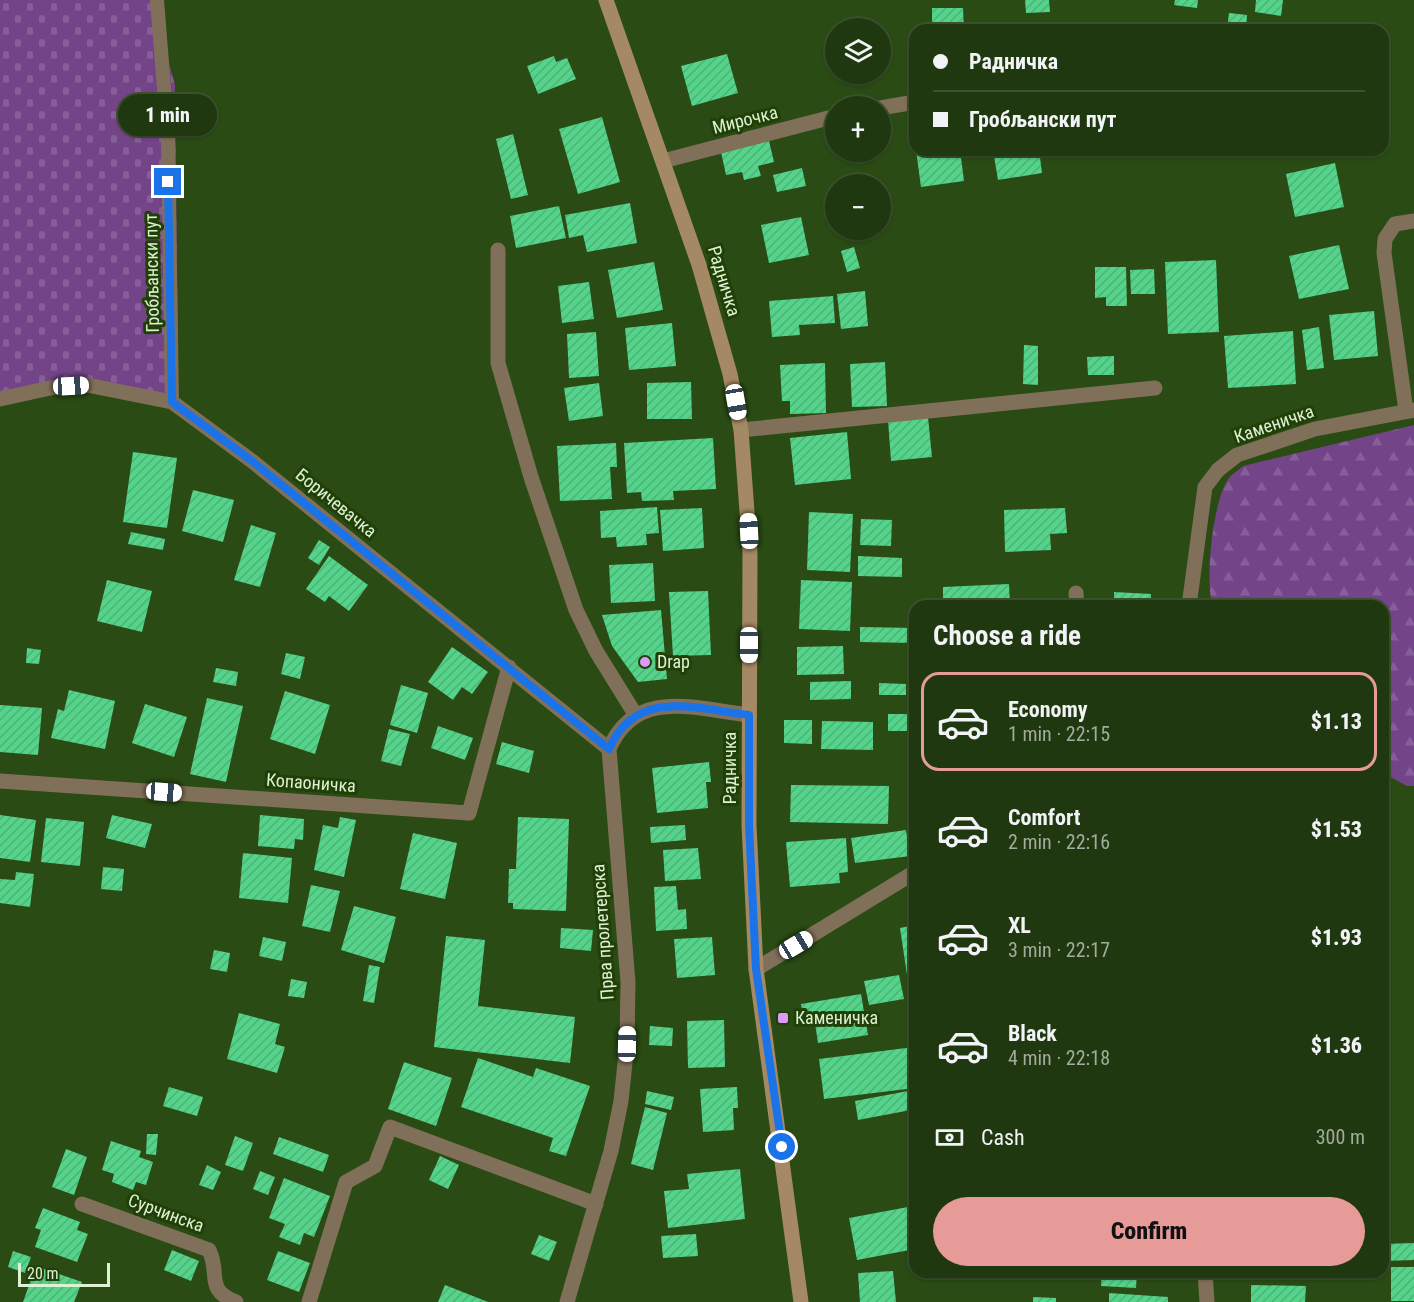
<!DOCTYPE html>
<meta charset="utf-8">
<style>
:root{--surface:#20380f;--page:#2d431d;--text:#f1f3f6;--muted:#a2ac9e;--line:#3d522f;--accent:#e69b98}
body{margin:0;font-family:"Roboto Condensed",sans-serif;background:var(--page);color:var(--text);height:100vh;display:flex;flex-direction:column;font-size:22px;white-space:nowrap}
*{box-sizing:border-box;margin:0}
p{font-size:20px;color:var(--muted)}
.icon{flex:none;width:33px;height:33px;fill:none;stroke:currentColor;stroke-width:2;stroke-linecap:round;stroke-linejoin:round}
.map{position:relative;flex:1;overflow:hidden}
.sheet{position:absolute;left:909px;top:600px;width:480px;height:678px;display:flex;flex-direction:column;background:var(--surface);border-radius:18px;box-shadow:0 2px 4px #0004,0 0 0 2px var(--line)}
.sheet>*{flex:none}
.hud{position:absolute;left:909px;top:24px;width:480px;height:132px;border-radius:18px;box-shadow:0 2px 4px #0004,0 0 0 2px var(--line);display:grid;align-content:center;height:132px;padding:0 24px;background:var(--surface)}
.fabs{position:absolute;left:825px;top:18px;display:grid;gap:12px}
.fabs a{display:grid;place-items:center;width:66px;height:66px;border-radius:50%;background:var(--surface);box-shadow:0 2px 4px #0004,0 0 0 2px var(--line);font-size:30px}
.scale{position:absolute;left:18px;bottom:15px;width:92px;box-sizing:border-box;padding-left:6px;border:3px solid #ddf1d3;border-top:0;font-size:16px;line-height:21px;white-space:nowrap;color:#ddf1d3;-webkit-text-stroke:4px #204007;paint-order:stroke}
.end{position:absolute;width:27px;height:27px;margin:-14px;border:8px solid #1a73e8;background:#fff;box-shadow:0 0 0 3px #fff}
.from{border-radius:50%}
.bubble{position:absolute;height:42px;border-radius:21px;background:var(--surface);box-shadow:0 2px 4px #0004,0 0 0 2px var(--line);font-size:20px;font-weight:800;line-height:42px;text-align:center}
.car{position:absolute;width:18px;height:36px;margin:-18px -9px;border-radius:8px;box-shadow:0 0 4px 2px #0007;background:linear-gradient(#fff 24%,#345 0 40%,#fff 0 76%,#345 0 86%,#fff 0)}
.hud b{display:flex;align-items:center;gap:21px;height:57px;font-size:22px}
.hud b+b{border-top:2px solid var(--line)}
.hud i{width:15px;height:15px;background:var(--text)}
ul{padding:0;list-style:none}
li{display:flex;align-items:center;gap:18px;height:99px;margin:0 12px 9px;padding:0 12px;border:3px solid transparent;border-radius:18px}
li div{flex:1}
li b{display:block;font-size:22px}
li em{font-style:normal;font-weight:800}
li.current{border-color:var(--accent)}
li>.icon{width:54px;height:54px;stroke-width:1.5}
h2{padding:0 24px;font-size:27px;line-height:72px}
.pay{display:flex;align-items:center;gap:15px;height:66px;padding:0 24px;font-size:22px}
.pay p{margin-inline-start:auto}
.cta{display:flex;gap:12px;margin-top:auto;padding:12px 24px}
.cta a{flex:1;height:69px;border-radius:36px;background:var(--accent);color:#111;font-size:24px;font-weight:800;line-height:69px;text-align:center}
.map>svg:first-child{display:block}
.forest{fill:url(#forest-firs)}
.cemetery{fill:url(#cemetery-stones)}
.building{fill:url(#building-hatch)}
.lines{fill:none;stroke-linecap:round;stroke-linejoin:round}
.lane{stroke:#817059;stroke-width:14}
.street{stroke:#817059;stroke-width:15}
.secondary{stroke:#a58964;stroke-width:15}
.route{stroke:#1a73e8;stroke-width:8}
.poi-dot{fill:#da9af6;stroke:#204007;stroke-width:2}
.labels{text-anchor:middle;stroke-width:6;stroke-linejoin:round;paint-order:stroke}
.street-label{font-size:18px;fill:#ddf1d3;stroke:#204007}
.poi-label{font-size:18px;fill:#ddf1d3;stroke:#204007;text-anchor:start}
</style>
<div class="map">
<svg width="1414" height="1302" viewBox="0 0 1414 1302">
<defs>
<pattern id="forest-firs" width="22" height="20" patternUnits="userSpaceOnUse" patternTransform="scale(1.5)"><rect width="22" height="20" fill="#744488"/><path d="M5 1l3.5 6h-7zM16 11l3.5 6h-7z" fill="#875f98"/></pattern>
<pattern id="cemetery-stones" width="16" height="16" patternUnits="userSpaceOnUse" patternTransform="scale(1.5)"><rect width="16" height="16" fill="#744488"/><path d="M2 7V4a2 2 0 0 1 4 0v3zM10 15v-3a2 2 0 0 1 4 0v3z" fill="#875f98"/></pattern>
<pattern id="building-hatch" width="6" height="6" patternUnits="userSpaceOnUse" patternTransform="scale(1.5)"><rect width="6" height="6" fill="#54d48a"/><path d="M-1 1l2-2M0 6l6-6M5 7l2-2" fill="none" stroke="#50b177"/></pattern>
</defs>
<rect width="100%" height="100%" fill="#2a4b14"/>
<path class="forest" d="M1414,425v361h-7l-24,-13v-167h-170c-9,-23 0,-108 16,-128 3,-4 10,-8 14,-12z"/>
<path class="cemetery" d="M0,0h151l24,85 3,276 -6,41 -85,-17 -87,14z"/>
<path class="building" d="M1025,0h24l1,12 -24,1z
M1175,0h23l-1,8 -23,-3z
M1256,0h27l-2,16 -26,-4z
M932,8h31l1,22h-32z
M1229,13l18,2 -1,15h-19z
M1029,23v7h-37v-4z
M727,54l11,39 -46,13 -11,-40z
M554,56l2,6 11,-4 9,21 -38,15 -11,-28z
M602,117l18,65 -42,12 -19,-65z
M513,134l15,61 -17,4 -15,-60z
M769,141l5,21 -16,4 3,10 -17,4 -2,-8 -16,3 -5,-23z
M916,150h44l4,31 -43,6z
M993,150h46l3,23 -44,7z
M1335,163l9,44 -49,10 -9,-43z
M802,168l4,18 -29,6 -4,-17z
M630,203l7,40 -50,9 -4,-17 -14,3 -4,-23z
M559,206l7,32 -50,10 -6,-32z
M801,217l8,38 -40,8 -8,-38z
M1339,245l10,44 -50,10 -10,-43z
M854,247l6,21 -13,4 -6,-21z
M1216,260l3,72 -51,2 -3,-72z
M654,262l9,48 -46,8 -9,-48z
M1095,267h31l1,39h-21v-9l-11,1z
M1154,269l1,25h-24l-1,-24z
M589,282l5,37 -32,4 -4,-37z
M865,291l3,35 -27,3 -4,-35z
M833,296l2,27 -36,2 1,10 -28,2 -3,-36z
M1374,311l4,45 -44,4 -5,-45z
M672,323l4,43 -47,4 -4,-42z
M1319,327l5,41 -17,2 -5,-40z
M1293,331l3,53 -68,4 -4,-52z
M596,332l3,44 -30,2 -2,-44z
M1024,345l14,1v39l-15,-1z
M1114,356v19h-26l-1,-18z
M885,362l2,44 -35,1 -2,-43z
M825,363l1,50 -36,1v-13h-8l-2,-36z
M691,382l1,37h-45v-36z
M599,383l4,33 -34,5 -5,-33z
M928,417l4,40 -41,4 -3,-41z
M847,432l4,47 -56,6 -5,-47z
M713,438l3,51 -43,2 1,9 -32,1 -1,-9 -14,1 -3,-50z
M616,443l1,24h-7l2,32 -52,2 -3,-55z
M133,452l44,6 -10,70 -44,-6z
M193,490l41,10 -11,42 -41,-11z
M657,507l2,26 -13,1 1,11 -30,2 -1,-10 -15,1 -1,-27z
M702,508l2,40 -41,3 -3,-41z
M1065,508l2,25 -17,1 1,16 -46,2 -1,-42z
M809,512l44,2 -3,58 -43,-2z
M861,519l31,1 -1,26 -31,-1z
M251,525l25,8 -16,54 -26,-7z
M131,532l34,7 -2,11 -35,-6z
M319,540l11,7 -11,18 -11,-7z
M329,556l39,29 -19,26 -20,-15 -4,6 -19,-13z
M858,556l44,2v19l-44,-1z
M653,563l2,38 -44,2 -2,-38z
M107,580l45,11 -10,41 -45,-11z
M801,580l51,2 -2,49 -51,-2z
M1009,584l1,22h-67v-19z
M708,591l3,64 -38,1 -4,-64z
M1114,592l37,2v12h-37z
M661,610l6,69 -29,3 -26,-36 -10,-31z
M860,627l55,1v15l-55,-1z
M843,646l1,28 -47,1v-28z
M452,647l36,25 -16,22 -10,-7 -9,13 -25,-18z
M27,648l14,2 -2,14 -13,-1z
M286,653l19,4 -5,22 -19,-5z
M216,668l22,4 -2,14 -23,-4z
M851,681v18l-41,1v-18z
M879,683l27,1v11h-27z
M401,685l27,8 -11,40 -27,-8z
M69,690l46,11 -10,48 -54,-11 7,-29 6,2z
M285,691l45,14 -15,49 -45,-15z
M207,698l36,8 -17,76 -36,-8z
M145,704l42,13 -13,40 -42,-14z
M0,705l42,3 -4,47 -38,-3z
M888,714h27v17h-27z
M784,720h28v24l-28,-1z
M822,721l51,1v28l-52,-1z
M438,726l35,12 -8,22 -34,-12z
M389,729l21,5 -9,32 -20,-5z
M502,742l32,9 -5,22 -33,-9z
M709,762l2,20h-5l2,26 -51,5 -5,-45z
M791,785l98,1 -1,38 -98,-2z
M911,785h4v39h-5z
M0,815l36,5 -6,42 -30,-4z
M112,815l40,9 -7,24 -39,-10z
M260,815l44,4 -1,21 -8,-1 -1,10 -36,-3z
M340,817l16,3 -12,57 -30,-7 9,-45 15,3z
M518,817l51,2 -3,92 -53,-2v-6h-5l1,-34h7z
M46,818l38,4 -4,44 -39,-4z
M685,825l1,15 -35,3 -1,-16z
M906,830l4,26 -55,7 -4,-25z
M413,833l44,10 -12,56 -45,-10z
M846,838l2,34 -9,1 1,10 -50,4 -4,-45z
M698,848l3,31 -36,2 -2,-31z
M243,853l49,5 -4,45 -49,-5z
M103,867l21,2 -2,22 -21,-2z
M16,872l18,2 -4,33 -30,-4v-24l15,1z
M311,885l29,6 -10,41 -28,-6z
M676,886l2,24 8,-1 1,20 -31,2 -2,-44z
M354,906l42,11 -12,46 -43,-13z
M915,925v49l-8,1 -7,-47z
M561,928l32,2 -2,21 -31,-3z
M446,936l39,4 -7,66 97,11 -5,46 -136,-16z
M263,937l23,5 -4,19 -23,-5z
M712,937l3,38 -38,3 -3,-39z
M214,950l16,3 -3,19 -17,-3z
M369,965l11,2 -6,36 -11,-2z
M899,975l5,24 -35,6 -5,-24z
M291,979l16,3 -3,16 -16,-2z
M861,994l7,41 -50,8 -3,-20 -11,2 -3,-21z
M239,1013l41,11 -5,20 10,3 -8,26 -50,-14z
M724,1020l1,47 -37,1 -1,-47z
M650,1026l23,2 -1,18 -23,-1z
M914,1047l1,41 -91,11 -5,-40z
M478,1058l55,19 3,-9 54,18 -24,70 -17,-5 4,-13 -92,-31z
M404,1062l48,16 -16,48 -48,-17z
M169,1087l34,10 -6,19 -34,-10z
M737,1087l1,21h-5l1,22 -31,2 -3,-43z
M647,1091l27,6 -3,13 -26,-6z
M908,1091l3,19 -53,10 -3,-19z
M645,1107l22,6 -14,57 -22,-6z
M147,1134h11l-2,21 -10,-1z
M235,1136l18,7 -10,28 -18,-6z
M279,1137l50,18 -6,17 -50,-18z
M111,1141l30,10 -2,6 14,5 -7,23 -10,-3 -3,8 -21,-8 2,-8 -12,-4z
M66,1149l21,8 -13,38 -22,-8z
M440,1156l19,9 -11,24 -19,-9z
M207,1165l14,7 -8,18 -14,-5z
M740,1169l5,50 -77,9 -4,-37 25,-2 -2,-15z
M260,1171l15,6 -7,18 -15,-6z
M284,1178l46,18 -16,41 -10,-4 -4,12 -21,-8 6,-13 -16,-6z
M908,1207l7,42 -58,11 -8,-42z
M43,1208l37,14 -3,8 11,4 -11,28 -42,-15 6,-17 -6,-2z
M696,1234l2,22 -35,2 -2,-22z
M539,1235l18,7 -8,19 -18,-7z
M1414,1243v17l-31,1v-17z
M172,1250l27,11 -8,20 -27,-11z
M13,1251l18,6 -6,16 -17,-6z
M278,1251l32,12 -11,29 -32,-12z
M36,1266l46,16 -8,20h-51z
M1391,1267h23v34h-23z
M893,1271l3,31h-36l-2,-29z
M1102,1272h35l-1,16 -35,-2z
M445,1285l43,17h-50z
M1251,1285l55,1 -1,16h-54z
M1109,1293l59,4v5h-59z
M1033,1297l23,1v4h-23z"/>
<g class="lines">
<path class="lane" d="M157,0l11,138 4,264"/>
<path class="street" d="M880,108l35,-6
M663,161l173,-45
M498,250v113l33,114 45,133 20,41 39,63
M0,399l55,-12 32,-2 85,17 80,59 357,288
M1406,411l-22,-158 1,-14 10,-15 19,-3
M741,430l414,-42
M1076,593l1,13
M1189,606l16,-119 13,-17 19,-15 78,-26 99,-19
M0,781l469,32 40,-146
M756,969l159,-97
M82,1204l127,46c12,25 -5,39 27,52
M1205,1272l2,30
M309,1302l37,-120 29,-16 15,-39 206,77
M567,1302l44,-151 10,-50 6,-57 1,-62 -19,-233c27,-62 86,-40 140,-34"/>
<path class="secondary" d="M606,0l93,265 31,109 11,56 9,122 -1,273 7,144 45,333"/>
</g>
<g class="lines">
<path class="route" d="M168,182l4,220 80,59 357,288c27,-62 87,-40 140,-34v110l7,144 26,178"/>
</g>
<g class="poi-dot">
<circle cx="645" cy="662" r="6"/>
<rect x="777" y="1012" width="12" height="12" rx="3"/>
</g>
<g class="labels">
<g class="street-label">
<text transform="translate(745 120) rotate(-14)" y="6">Мирочка</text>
<text transform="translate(152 273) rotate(-91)" y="6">Гробљански пут</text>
<text transform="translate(724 281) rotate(73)" y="6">Радничка</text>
<text transform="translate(1274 424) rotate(-19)" y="6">Каменичка</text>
<text transform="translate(336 503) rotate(39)" y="6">Боричевачка</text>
<text transform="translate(730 768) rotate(-90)" y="6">Радничка</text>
<text transform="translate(311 783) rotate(4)" y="6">Копаоничка</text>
<text transform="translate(603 932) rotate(-94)" y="6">Прва пролетерска</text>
<text transform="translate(166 1213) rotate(20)" y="6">Сурчинска</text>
</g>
<g class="poi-label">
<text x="657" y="668">Drap</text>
<text x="795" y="1024">Каменичка</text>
</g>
</g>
</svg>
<div class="fabs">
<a><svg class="icon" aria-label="layers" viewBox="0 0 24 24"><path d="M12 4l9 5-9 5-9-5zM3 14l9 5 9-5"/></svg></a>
<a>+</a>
<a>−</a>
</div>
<div class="scale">20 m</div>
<i class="end from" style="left:782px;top:1147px"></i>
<i class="end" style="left:168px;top:182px"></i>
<div class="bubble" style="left:118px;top:94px;width:99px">1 min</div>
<i class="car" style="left:71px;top:386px;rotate:87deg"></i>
<i class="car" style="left:736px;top:402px;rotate:170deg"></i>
<i class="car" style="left:749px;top:531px;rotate:357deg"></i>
<i class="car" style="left:749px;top:645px;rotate:180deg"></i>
<i class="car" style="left:164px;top:792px;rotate:94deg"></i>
<i class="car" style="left:796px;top:945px;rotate:59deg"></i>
<i class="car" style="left:627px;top:1044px;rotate:1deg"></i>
<div class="hud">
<b><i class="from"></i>Радничка</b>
<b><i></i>Гробљански пут</b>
</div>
<section class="sheet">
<h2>Choose a ride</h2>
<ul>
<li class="current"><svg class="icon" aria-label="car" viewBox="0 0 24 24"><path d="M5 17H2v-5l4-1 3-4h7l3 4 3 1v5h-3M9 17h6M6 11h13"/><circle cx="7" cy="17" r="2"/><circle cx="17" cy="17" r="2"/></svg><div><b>Economy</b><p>1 min · 22:15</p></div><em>$1.13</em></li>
<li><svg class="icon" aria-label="car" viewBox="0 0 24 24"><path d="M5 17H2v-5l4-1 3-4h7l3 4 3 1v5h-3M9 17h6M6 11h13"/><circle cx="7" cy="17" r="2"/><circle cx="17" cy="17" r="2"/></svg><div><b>Comfort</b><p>2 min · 22:16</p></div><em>$1.53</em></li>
<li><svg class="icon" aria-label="car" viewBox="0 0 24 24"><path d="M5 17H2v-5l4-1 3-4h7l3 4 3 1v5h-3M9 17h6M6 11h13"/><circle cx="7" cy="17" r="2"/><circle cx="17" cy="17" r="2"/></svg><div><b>XL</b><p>3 min · 22:17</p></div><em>$1.93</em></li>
<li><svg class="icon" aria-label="car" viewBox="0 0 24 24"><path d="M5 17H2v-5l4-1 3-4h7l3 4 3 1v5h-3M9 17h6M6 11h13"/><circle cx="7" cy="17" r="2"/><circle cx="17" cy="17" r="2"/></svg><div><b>Black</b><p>4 min · 22:18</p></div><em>$1.36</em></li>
</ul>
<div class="pay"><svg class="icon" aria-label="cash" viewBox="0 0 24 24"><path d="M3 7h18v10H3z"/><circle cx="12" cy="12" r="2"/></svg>Cash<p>300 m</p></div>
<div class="cta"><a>Confirm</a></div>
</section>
</div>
